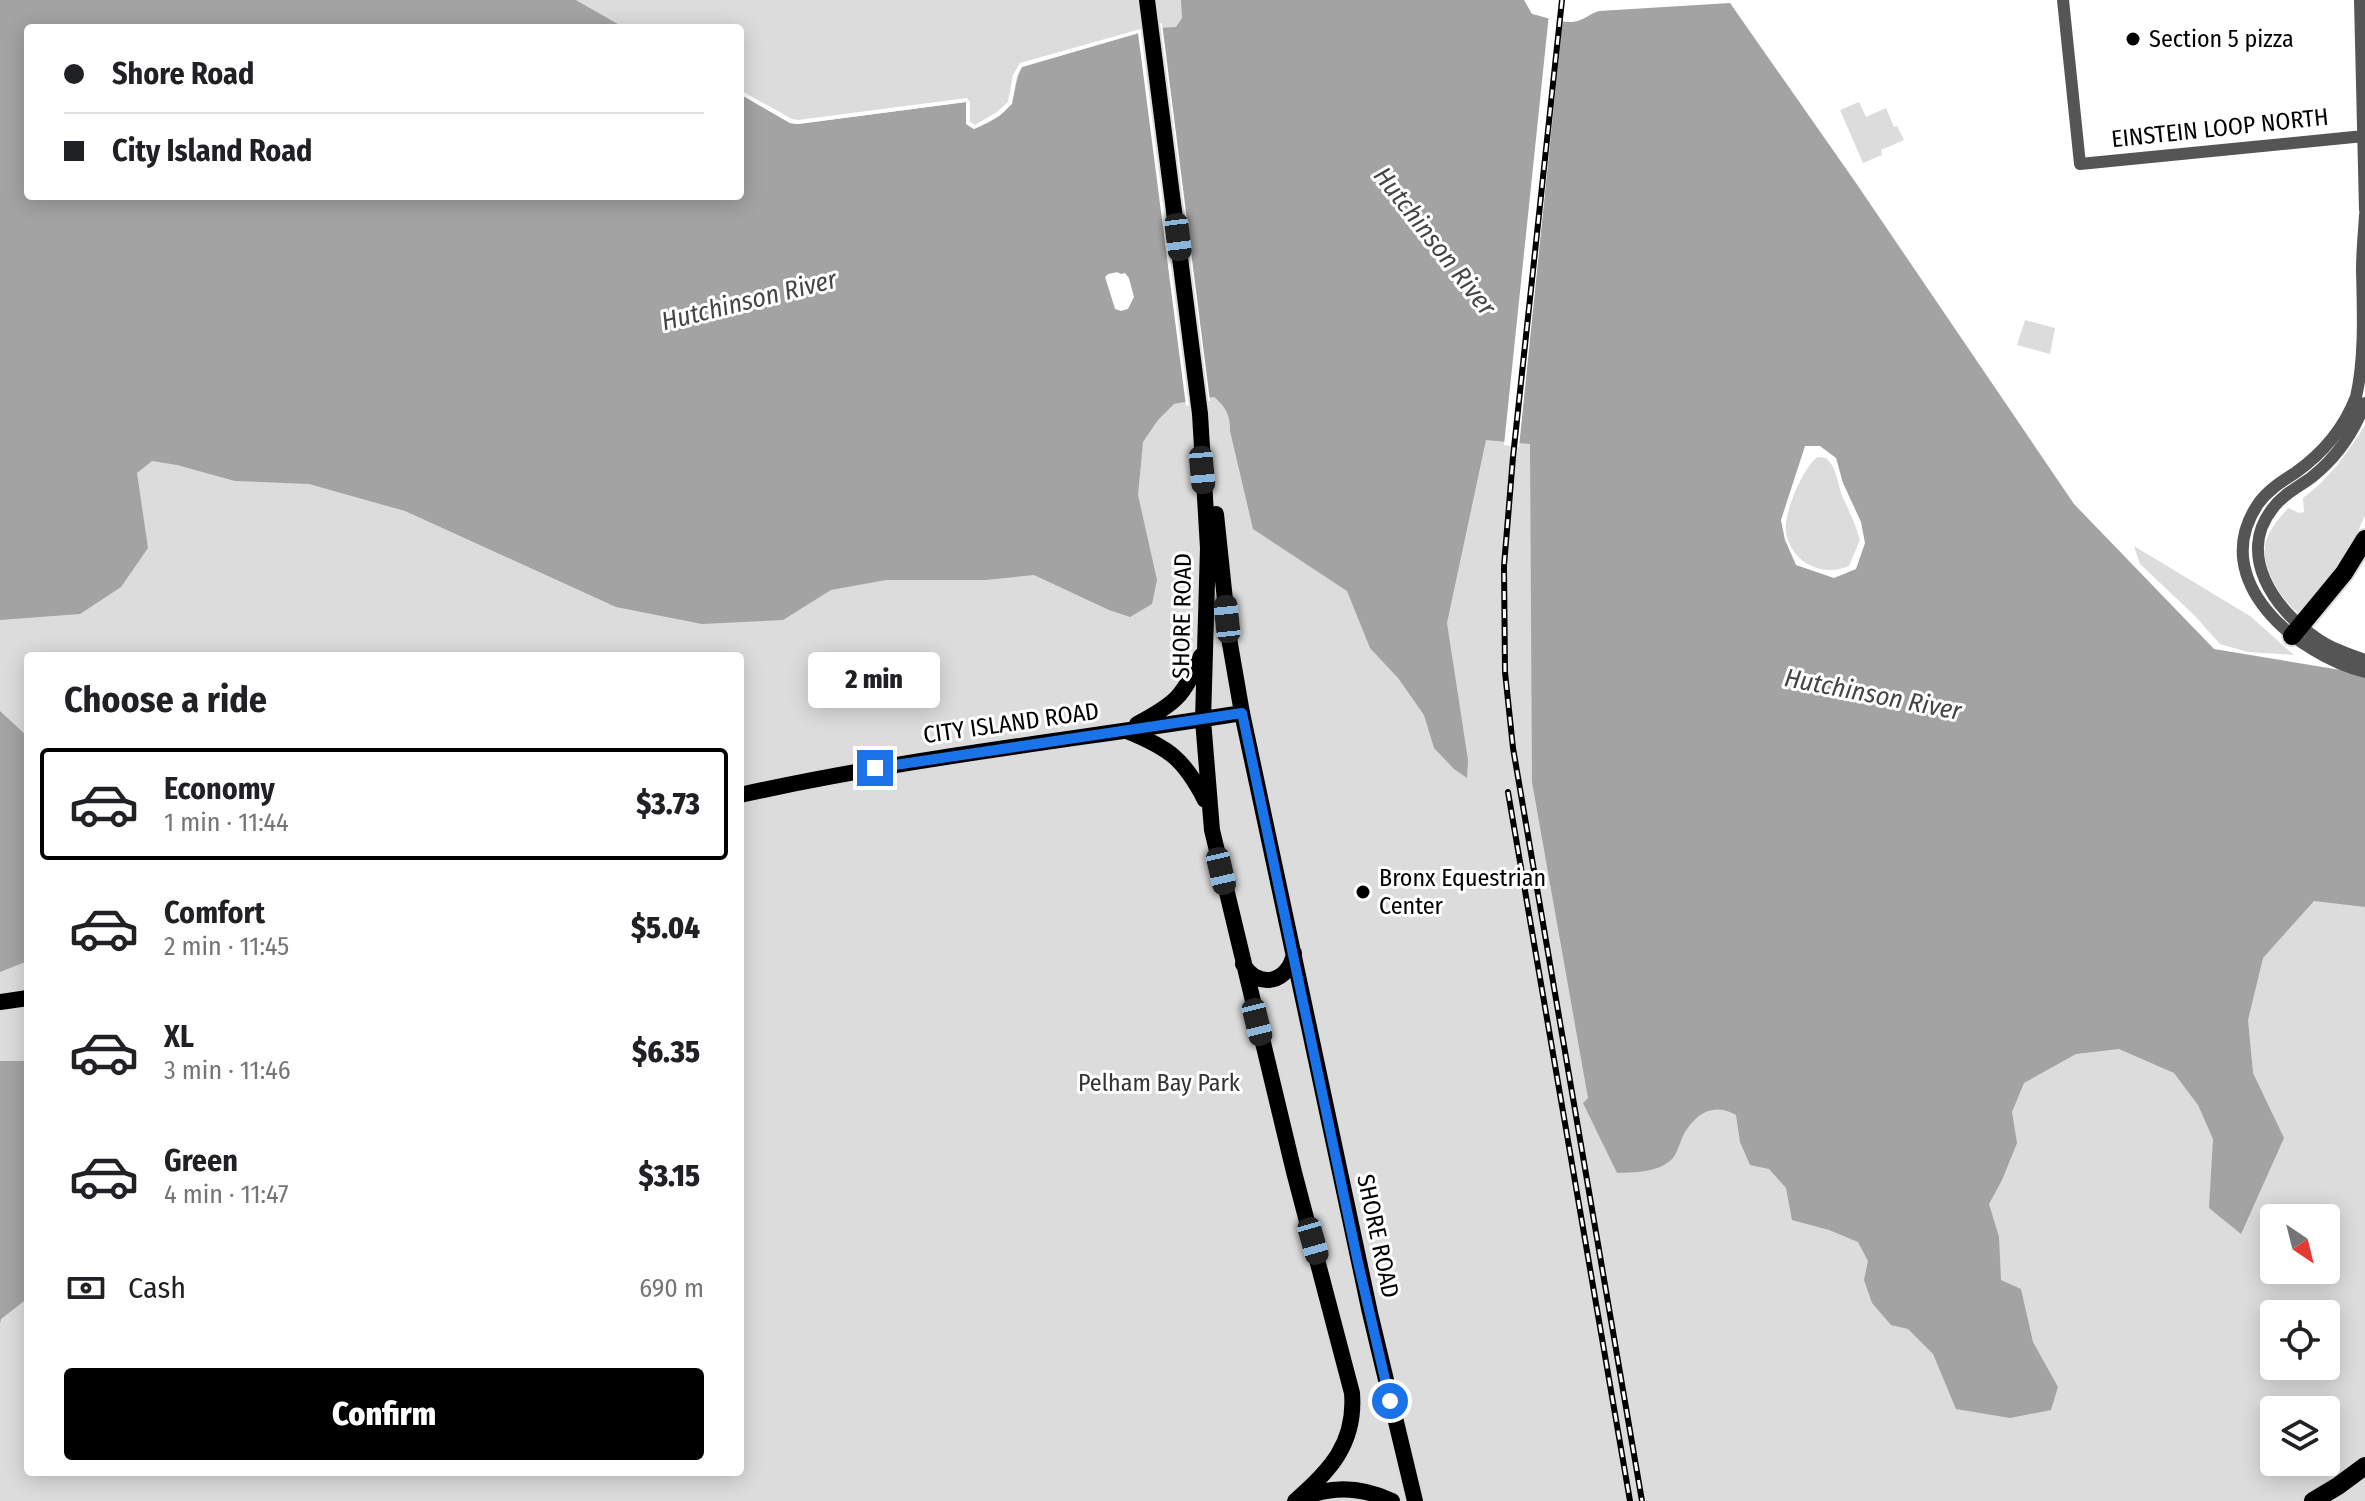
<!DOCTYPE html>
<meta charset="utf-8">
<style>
:root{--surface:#fff;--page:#f6f6f6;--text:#202124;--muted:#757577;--line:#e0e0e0;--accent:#000}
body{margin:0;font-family:"Fira Sans Condensed",sans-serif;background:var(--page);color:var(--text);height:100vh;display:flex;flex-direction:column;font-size:30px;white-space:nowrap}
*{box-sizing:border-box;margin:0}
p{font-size:26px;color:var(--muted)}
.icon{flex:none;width:44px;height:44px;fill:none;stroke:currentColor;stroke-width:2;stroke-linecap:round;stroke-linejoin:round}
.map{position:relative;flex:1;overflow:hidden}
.sheet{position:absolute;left:24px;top:652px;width:720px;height:824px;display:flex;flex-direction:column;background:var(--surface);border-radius:8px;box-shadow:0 4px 20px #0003}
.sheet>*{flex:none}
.banner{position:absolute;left:24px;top:24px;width:720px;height:176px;border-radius:8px;box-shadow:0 4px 20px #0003;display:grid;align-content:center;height:176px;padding:0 40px;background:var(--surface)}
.needle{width:52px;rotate:145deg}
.fabs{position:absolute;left:2260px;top:1204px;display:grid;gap:16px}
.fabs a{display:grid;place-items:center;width:80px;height:80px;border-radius:8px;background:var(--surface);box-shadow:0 4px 20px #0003;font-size:40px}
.end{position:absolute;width:36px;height:36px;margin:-18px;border:10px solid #1a73e8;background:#fff;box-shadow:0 0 0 4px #fff}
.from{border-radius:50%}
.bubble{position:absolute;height:56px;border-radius:8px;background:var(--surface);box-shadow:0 4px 20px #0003;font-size:26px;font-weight:800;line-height:56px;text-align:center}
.car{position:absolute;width:24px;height:48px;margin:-24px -12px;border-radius:10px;box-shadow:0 0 6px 2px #0007;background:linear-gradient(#222 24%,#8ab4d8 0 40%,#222 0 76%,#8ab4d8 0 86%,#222 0)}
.banner b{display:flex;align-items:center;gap:28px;height:76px;font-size:30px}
.banner b+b{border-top:2px solid var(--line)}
.banner i{width:20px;height:20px;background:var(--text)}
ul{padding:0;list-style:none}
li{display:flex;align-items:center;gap:24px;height:112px;margin:0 16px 12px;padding:0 24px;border:4px solid transparent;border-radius:8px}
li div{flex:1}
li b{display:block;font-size:30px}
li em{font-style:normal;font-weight:800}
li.selected{border-color:var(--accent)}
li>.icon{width:72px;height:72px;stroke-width:1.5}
h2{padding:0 40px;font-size:36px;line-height:96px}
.pay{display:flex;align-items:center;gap:20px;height:88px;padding:0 40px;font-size:30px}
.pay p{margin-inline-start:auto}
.button{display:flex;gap:16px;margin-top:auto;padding:16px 40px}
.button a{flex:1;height:92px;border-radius:8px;background:var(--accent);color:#fff;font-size:32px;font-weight:800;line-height:92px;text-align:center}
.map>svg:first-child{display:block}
.green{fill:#dcdcdc;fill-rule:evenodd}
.water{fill:#a3a3a3;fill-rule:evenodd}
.pier{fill:#fff}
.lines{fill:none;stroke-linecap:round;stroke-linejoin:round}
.major-casing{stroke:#dbdbdb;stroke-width:20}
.highway-casing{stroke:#dbdbdb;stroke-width:22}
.minor{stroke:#555;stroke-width:12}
.major{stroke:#000;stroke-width:16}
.highway{stroke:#000;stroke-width:18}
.rail-casing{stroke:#000;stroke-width:6}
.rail{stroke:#fff;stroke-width:3;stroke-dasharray:9;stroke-linecap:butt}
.route{stroke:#1a73e8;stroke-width:10}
.poi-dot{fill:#000;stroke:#fff;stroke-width:3}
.labels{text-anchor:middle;stroke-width:6;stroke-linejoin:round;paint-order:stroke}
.poi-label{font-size:24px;fill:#000;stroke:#fff;text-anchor:start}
.street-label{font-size:24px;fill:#000;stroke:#fff}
.park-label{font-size:24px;fill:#333;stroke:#fff}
.water-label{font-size:26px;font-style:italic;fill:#444;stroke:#fff}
</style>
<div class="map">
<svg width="2365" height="1501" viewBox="0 0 2365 1501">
<rect width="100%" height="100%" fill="#fff"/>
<path class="green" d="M576,0h771l-325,67 -10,37 -38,25 -8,-5v-22l-168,22 -58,-30v-66h-115z
M1859,102l7,15 20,-9 8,19 3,-1 7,14 -23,10 1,5 -19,8 -23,-53z
M1121,270l9,5 44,129 40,-7c12,10 16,18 16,34l256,8 45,5 834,420v637h-2365v-1198l1102,-29zM1117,272l4,2 4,-1 4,5 5,19 -6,12 -7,2 -6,-2 -10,-32 3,-3zM28,656h712v816h-712zM2274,1218h52v52h-52zM2274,1314h52v52h-52zM2274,1410h52v52h-52z
M2025,320l30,8 -5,26 -33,-9z
M2365,425v91l-21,44 -40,50 -7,2c-16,-12 -36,-46 -32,-66 2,-14 14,-28 23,-38l11,5 5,-1 -1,-14c28,-21 43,-43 62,-73z
M1818,457l8,1c12,11 11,26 17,40 7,15 13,27 17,42l-11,26c-28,12 -58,-4 -63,-34 -3,-18 18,-67 32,-75z
M2134,546l116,70 44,39 -46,-3 -28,-8 -26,-29 -54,-51z"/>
<path class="water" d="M0,0h576l49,28h-597v168h712v-102l50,29 8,1 168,-22v22l8,5c13,-6 33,-14 38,-29 4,-11 4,-22 10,-33l135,-39 19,-1 6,-9 -1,-18h343l8,14c14,3 35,12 48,6 7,-2 11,-7 19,-9l131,-8 126,180 218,321 140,145 151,25v233l-51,-6 -51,57 -15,62 5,53 31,65 -43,96 -32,-26 4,-69 -15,-34 -24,-32 -55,-24 -43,5 -52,29 -12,29 5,31 -15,37 -13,24 10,33 2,43 20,9 12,53 25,45 -7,23 -41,8 -54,-9 -23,-55 -25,-25 -17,-4 -19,-22 -8,-23 4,-19 -10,-19 -29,-12 -37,-10 -6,-32 -17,-19 -19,-4 -10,-23 -4,-27c-22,-12 -38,-3 -51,17 -5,8 -7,22 -14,28 -15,13 -35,12 -54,13l-34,-70 5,-5 -56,-316 -2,-338 -44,-4 -39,183 21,137 -1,18 -13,-9 -20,-21 -10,-33 -26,-37 -28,-30 -23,-57 -94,-62 -23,-98c0,-16 -4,-24 -16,-34l-40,7 -16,16 -15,22 -5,53 19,85 -5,24 -22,13 -21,-7 -75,-35 -49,5h-99l-55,10 -48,30 -81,4 -86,-17 -211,-96 -96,-27 -74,-3 -58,-16 -25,-4 -15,12 11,75 -27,39 -41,27 -80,6zM1117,272l4,2 4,-1 4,5 5,19 -6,12 -7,2 -6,-2 -10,-32 3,-3zM1805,446h15l16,12 7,25 18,39 4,21 -9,26 -22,9 -38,-13 -11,-25 -4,-20z
M0,711l28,26v224l-28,11z
M0,1061h28v237l-27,21 -1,4z"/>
<path class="pier" d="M1549,14l14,3 -44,430 -15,-2z
M1162,23l48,378 -24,5 -48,-373 -116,34 -5,9 -5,28 -13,12 -25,13 -8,-5v-22l-168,22 -8,-1 -50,-29v-4l52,29 6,1 169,-22 3,4v20l5,3 22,-13 11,-10 5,-27 7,-12z"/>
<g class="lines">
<defs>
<path id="major" d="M1147,0l53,414 8,134 -5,172 9,110 82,342 58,221c4,50 -22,78 -57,108
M1216,514l13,124 13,75 128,600 45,188
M1137,724c38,-20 47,-28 64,-68
M1127,731c42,17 57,28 78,69
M740,795c166,-37 334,-55 502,-82
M1243,964c15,26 46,19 51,-11
M0,1002l28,-4
M1301,1499c30,-14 61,-12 91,2"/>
<path id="highway" d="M2292,636l52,-63 21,-34
M2313,1501l25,-15 27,-20"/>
</defs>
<use href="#major" class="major-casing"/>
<use href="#highway" class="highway-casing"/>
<path class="minor" d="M2063,0l17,164 284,-28
M2360,0l5,210
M2365,215c-1,18 -3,37 -3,55 1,41 3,88 -6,127 -12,31 -34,57 -61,76 -14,9 -27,17 -37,31 -52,77 40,151 107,168
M2365,403c-11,29 -29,55 -53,74 -13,10 -29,17 -39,31 -37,46 1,101 42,129 15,11 33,17 50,23"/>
<use href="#major" class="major"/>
<use href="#highway" class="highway"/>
<defs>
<path id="rail" d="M1562,0l-49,457 -9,109 1,106 8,76 129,753
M1508,792l122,709"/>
</defs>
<use href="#rail" class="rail-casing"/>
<use href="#rail" class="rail"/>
</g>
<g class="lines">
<path class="route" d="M875,768l367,-55 115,545 33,143"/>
</g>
<g class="poi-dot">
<circle cx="2133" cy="39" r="8"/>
<circle cx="1363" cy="892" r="8"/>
</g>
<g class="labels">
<g class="poi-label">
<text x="2149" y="47">Section 5 pizza</text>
<text x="1379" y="886">Bronx Equestrian<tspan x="1379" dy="28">Center</tspan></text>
</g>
<g class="street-label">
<text transform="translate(2220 128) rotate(-6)" y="8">EINSTEIN LOOP NORTH</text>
<text transform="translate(1182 616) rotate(-89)" y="8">SHORE ROAD</text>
<text transform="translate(1011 723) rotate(-8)" y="8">CITY ISLAND ROAD</text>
<text transform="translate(1378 1236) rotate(78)" y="8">SHORE ROAD</text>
</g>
<g class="park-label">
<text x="1159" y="1091">Pelham Bay Park</text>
</g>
<g class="water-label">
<text transform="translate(1435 241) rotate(52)" y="9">Hutchinson River</text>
<text transform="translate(749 300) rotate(-14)" y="9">Hutchinson River</text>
<text transform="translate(1873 694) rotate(11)" y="9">Hutchinson River</text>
</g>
</g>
</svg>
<div class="fabs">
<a><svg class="needle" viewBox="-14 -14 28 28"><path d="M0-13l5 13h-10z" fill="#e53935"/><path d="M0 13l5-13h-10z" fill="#757577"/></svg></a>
<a><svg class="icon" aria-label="locate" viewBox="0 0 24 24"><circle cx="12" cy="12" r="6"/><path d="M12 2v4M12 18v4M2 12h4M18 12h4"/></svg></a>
<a><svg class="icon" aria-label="layers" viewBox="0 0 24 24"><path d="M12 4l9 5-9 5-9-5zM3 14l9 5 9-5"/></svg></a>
</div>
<i class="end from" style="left:1390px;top:1401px"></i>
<i class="end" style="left:875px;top:768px"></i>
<div class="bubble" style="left:808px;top:652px;width:132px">2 min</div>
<i class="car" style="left:1178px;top:237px;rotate:173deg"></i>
<i class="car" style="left:1202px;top:470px;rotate:175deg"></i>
<i class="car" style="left:1227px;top:619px;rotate:354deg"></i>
<i class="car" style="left:1221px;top:871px;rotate:167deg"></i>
<i class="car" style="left:1257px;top:1022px;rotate:166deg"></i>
<i class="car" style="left:1313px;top:1241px;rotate:164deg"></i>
<div class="banner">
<b><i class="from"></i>Shore Road</b>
<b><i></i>City Island Road</b>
</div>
<section class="sheet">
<h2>Choose a ride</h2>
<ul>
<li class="selected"><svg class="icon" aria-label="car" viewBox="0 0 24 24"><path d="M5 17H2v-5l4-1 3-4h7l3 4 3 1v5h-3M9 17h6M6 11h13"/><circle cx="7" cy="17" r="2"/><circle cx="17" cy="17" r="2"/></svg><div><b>Economy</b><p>1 min · 11:44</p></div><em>$3.73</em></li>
<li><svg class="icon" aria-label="car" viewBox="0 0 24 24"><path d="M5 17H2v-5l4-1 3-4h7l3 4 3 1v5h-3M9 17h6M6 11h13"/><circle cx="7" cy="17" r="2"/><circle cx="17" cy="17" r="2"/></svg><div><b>Comfort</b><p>2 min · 11:45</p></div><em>$5.04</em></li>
<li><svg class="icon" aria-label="car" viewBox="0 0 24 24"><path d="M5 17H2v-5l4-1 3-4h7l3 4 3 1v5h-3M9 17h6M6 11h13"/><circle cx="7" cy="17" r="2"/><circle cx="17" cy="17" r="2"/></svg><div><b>XL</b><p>3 min · 11:46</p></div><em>$6.35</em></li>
<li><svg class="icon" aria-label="car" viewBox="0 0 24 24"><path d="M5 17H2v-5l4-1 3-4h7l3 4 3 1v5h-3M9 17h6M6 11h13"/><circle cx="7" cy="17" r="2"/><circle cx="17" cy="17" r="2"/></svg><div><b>Green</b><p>4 min · 11:47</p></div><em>$3.15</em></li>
</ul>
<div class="pay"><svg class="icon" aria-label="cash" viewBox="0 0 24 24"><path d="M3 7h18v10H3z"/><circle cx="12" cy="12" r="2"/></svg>Cash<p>690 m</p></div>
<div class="button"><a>Confirm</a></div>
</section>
</div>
